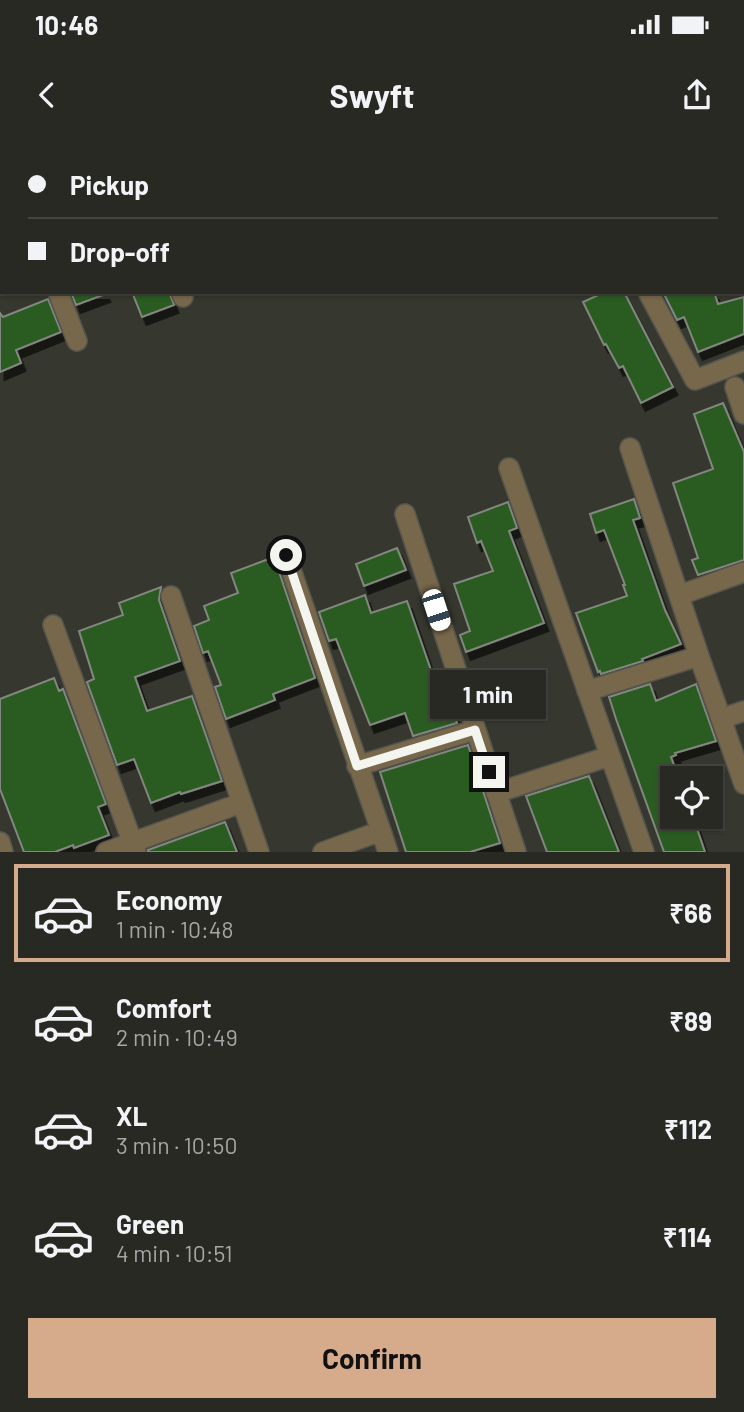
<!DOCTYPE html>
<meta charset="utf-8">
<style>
:root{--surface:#282922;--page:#34352f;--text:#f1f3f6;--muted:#a5a6a5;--line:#444540;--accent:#d6ab8b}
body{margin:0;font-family:Barlow,sans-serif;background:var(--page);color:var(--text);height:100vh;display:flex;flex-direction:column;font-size:26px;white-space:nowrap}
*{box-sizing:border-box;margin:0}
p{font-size:23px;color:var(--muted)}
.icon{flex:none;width:38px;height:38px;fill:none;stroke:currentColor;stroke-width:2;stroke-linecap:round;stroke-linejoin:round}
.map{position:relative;height:712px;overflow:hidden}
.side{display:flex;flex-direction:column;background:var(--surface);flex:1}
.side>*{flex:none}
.hud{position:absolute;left:0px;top:0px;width:746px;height:154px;box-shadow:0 2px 5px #0004,0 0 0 2px var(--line);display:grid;align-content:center;height:154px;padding:0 28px;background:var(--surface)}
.fabs{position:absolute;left:660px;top:626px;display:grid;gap:14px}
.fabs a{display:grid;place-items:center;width:63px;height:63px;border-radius:0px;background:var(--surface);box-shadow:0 2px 5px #0004,0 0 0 2px var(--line);font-size:35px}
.end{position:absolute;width:32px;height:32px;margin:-16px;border:9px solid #f4f5ef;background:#111;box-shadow:0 0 0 4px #111}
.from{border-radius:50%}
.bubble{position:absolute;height:49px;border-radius:0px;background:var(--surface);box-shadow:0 2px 5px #0004,0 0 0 2px var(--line);font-size:23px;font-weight:700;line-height:49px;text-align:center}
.car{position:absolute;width:21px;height:42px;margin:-21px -10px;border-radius:9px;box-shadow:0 0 5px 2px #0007;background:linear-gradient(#fff 24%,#345 0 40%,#fff 0 76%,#345 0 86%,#fff 0)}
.hud b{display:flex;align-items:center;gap:24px;height:66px;font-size:26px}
.hud b+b{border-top:2px solid var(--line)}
.hud i{width:18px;height:18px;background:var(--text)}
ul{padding:12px 0 0;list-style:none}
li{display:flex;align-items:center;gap:21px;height:98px;margin:0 14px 10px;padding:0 14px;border:4px solid transparent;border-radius:0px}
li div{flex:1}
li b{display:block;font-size:26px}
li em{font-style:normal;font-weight:700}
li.current{border-color:var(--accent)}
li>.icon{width:63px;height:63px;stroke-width:1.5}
.action{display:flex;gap:14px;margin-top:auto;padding:14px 28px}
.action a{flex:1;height:80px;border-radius:0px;background:var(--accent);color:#111;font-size:28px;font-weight:700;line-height:80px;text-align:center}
.status{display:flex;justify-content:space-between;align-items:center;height:49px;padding:0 35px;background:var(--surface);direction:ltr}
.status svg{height:19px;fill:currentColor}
header{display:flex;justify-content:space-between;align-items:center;height:91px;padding:0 28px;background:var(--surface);font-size:32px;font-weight:700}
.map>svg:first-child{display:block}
.building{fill:#2b5b23;stroke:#828880;stroke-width:2;filter:url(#shadow)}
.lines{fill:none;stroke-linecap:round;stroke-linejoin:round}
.minor-casing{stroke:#54554d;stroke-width:22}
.minor{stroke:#77674b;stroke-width:19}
.route{stroke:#f4f5ef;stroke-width:9}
</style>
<div class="status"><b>10:46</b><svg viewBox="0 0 49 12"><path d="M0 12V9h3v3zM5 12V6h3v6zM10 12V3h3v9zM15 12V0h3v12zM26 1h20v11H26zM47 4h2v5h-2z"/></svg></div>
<header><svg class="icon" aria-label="back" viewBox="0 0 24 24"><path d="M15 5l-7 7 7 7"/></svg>Swyft<svg class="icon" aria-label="share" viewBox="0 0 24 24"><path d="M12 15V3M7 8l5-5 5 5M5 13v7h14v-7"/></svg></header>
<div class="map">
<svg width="744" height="712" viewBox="0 0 744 712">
<defs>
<filter id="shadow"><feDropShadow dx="4.5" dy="8" stdDeviation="0" flood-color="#0009"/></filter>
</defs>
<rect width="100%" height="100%" fill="#36372e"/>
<path class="building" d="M71,152h34l1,2 -30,11z
M132,152h37l5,13 -32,12z
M605,152h19l49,95 -32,16 -18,-37 -4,2 -13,-24 -2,1 -21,-43z
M663,152h51l4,12 26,-7v37l-46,18 -14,-35 -7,3z
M48,159l13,33 -45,18 5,13 -21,9v-59l3,4z
M723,263l21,49v108l-46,15 -6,-15 6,-2 -25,-75 40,-14 -19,-55z
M634,359l6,19 -7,2 32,90 16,34 -39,15 1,2 -42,13 -1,-3 -2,1 -22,-59 51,-17 -4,-11h2l-21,-55 -8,3 -6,-19z
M508,362l9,26 -8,3 35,92 -78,29 -6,-17 10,-4 -16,-47 39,-13 -12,-30 -4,2 -9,-26z
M397,408l9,22 -42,16 -8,-22z
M274,417l41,121 -42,16 2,6 -49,19 -11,-32 6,-2 -13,-34 -5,2 -9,-27 15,-6 -5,-14 34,-13 -7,-20z
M161,447l-2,13 21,61 -45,16 12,34 45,-15 30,85 -41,13 -1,-2 -29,11 -17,-44 -17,6 -30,-83 7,-3 -15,-48 44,-16 -4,-12z
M365,455l6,18 36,-12 35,101 7,-3 8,24 -44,13 -8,-23 -35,12 -34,-86 -7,2 -10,-29z
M54,538l5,13 4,-2 43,115 -8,3 11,28 -35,13 -1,-3 -18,7h-31l-24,-63v-90z
M650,544l6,17 40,-17 20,57 -41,12 1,2 -5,2 7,19 -6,2v39h21l12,35h-41l-48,-133 -7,-22z
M468,605l32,98 -30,9h-64l-26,-80z
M589,636l30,76h-72l-21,-56z
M225,682l12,30h-89v-2z"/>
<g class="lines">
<defs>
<path id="minor" d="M122,0v2
M254,0l1,2
M401,0v2
M567,0l1,2
M742,2l2,-1
M0,6l2,5
M58,152l19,49
M181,152l2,5
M648,152l47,88 49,-19
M735,247l9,27
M630,308l69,208 45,128
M509,328l135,384
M405,374l111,338
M286,415l95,276 -58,21
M680,455l64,-23
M171,456l88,256
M53,485l83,227
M587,551l112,-35
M721,579l23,-8
M357,626l118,-36
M496,653l114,-37
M381,691l7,21
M0,702l3,10
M106,712l135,-49"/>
</defs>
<use href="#minor" class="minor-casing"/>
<use href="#minor" class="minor"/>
</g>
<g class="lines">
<path class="route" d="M286,415l71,211 118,-36 14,42"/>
</g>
</svg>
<div class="fabs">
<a><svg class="icon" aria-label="locate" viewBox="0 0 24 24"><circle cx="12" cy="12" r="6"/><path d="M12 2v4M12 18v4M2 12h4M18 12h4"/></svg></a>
</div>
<i class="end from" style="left:286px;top:415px"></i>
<i class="end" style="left:489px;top:632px"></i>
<div class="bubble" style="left:430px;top:530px;width:116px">1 min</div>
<i class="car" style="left:436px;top:470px;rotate:162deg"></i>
<div class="hud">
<b><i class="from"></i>Pickup</b>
<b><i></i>Drop-off</b>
</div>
</div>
<section class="side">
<ul>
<li class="current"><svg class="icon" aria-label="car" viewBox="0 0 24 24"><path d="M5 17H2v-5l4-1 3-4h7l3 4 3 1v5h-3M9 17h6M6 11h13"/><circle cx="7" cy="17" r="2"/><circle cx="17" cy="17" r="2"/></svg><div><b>Economy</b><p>1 min · 10:48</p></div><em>₹66</em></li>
<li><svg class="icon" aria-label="car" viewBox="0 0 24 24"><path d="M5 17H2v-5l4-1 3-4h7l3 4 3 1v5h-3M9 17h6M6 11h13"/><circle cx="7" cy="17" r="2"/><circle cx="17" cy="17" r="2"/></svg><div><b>Comfort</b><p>2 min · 10:49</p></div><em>₹89</em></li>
<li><svg class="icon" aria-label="car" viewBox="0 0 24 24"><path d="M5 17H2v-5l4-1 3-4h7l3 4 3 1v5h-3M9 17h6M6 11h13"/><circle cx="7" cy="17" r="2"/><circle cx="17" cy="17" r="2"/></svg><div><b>XL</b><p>3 min · 10:50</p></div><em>₹112</em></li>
<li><svg class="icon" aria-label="car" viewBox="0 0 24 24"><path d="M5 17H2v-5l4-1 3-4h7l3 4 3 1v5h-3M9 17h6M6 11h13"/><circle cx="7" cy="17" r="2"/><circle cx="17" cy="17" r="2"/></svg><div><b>Green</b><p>4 min · 10:51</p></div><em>₹114</em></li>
</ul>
<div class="action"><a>Confirm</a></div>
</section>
